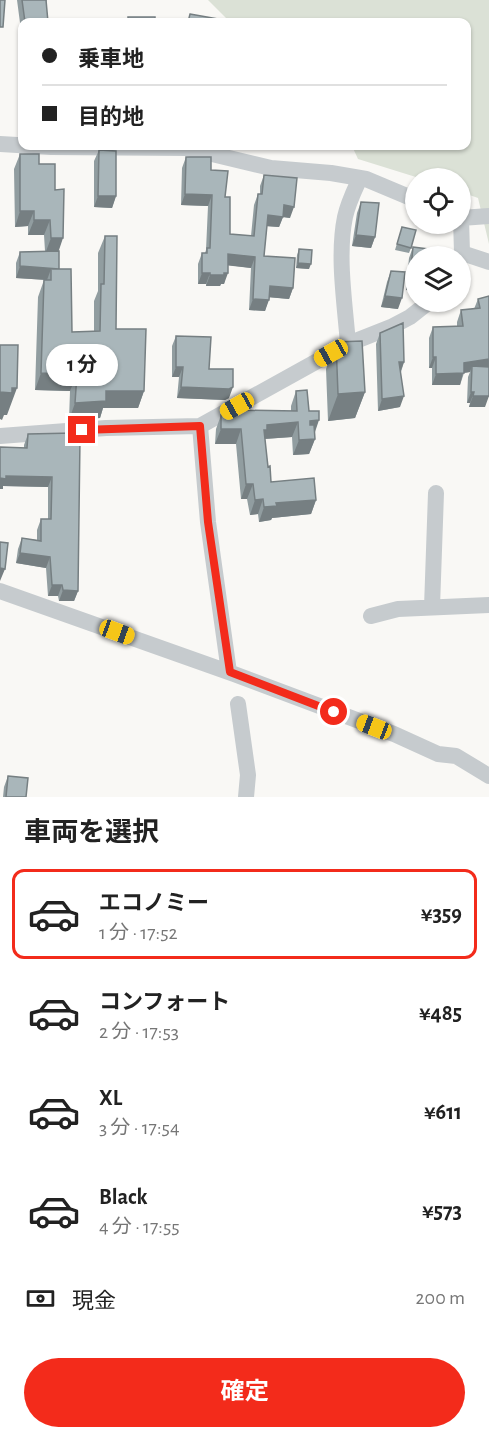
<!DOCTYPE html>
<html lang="ja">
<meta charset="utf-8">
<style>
:root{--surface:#fff;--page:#f2f2f2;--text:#222;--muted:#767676;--line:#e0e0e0;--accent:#f32b1b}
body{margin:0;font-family:"Alegreya Sans","Noto Sans JP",sans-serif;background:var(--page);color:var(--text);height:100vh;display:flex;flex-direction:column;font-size:22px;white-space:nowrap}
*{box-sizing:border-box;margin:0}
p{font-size:20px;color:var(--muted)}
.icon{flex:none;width:33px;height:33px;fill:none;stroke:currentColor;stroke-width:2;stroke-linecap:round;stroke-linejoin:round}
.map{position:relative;height:797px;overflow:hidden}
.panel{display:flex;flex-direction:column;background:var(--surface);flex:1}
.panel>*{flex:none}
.guide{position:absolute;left:18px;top:18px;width:453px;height:132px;border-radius:12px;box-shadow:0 2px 4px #0004;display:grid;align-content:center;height:132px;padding:0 24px;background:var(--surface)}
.controls{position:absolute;left:405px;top:168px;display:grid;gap:12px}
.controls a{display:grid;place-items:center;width:66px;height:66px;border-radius:50%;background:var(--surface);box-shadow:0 2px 4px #0004;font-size:30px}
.end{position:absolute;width:27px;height:27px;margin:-14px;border:8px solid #f32b1b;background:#fff;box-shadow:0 0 0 3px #fff}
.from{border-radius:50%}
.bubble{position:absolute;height:42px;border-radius:21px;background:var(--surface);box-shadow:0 2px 4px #0004;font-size:20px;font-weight:700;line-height:42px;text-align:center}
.car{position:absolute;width:18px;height:36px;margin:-18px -9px;border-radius:8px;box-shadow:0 0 4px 2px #0007;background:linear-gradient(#f5c518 24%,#345 0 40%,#f5c518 0 76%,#345 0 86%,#f5c518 0)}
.guide b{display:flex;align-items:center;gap:21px;height:57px;font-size:22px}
.guide b+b{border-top:2px solid var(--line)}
.guide i{width:15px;height:15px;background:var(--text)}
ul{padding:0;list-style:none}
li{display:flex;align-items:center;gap:18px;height:90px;margin:0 12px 9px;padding:0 12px;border:3px solid transparent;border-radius:12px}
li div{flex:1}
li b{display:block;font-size:22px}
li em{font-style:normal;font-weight:700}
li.active{border-color:var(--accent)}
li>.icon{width:54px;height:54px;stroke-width:1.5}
h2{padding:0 24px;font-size:27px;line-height:72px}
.pay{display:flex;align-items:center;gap:15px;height:66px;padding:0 24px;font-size:22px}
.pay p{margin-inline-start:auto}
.action{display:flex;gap:12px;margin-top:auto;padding:12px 24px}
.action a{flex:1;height:69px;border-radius:36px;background:var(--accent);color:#fff;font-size:24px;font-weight:700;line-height:69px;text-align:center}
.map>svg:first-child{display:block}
.green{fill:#dbe1d6}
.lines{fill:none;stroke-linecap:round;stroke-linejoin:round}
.minor{stroke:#c6cbce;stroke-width:16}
.wall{fill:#919da0}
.shaded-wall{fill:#767f82}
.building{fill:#a9b6ba;stroke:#767f82;stroke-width:1.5}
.route{stroke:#f32b1b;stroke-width:8}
</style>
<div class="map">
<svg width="489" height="797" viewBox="0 0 489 797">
<rect width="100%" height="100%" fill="#f9f8f5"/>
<path class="green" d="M208,0h281v244l-11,-46 -17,-6 -1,-14h-41l-61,-19 -6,-13h114v-124h-236z"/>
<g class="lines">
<path class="minor" d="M0,144l51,3 136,1 84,20 60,5 35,6 50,21
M462,253l27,9
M460,256l2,-3 -1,-35 28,-2
M348,344c-3,-40 -11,-88 -3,-127 3,-14 9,-26 15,-39
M200,426l8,96 21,150
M0,436l106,-8 94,-2 148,-82 43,-17 19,-10 19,-15
M0,591l234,83 160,60 44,20 18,2 33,20
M432,607l4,-114
M371,616l27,-7 91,-4
M238,704l10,71 -2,22"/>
</g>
<path class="wall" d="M17,0h30l-1,3 2,19h-26v16z
M22,66v26h-1l-1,-20z
M99,150l17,46 -4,12 -18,-1v-46z
M20,154l19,10 16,26 4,79 13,63 22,-1v-30l4,-10v-38l7,-17 11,93 28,62 -6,17h-35l-3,10 -31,2 1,-29 -35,-1 3,-93 6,-17h3l-31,-2v-15l4,-11 25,-1 -1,-16h-16v-9l-13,1 -1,-58z
M186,157l25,13 14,27 5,37 21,2 3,-31 4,-11h2v-8l4,-11 26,43 -7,-1 -4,10 -12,-1 -3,30 29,32 -4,11 -20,-2 -4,14 -16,-1 2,-42 -23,-3 -4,19h-3l-1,2h-14v-2h-8v-20l4,-11h3l1,-3 2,-44 -27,-1 1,-37z
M361,202l14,35 -4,11 -19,-2 5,-33z
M402,227l9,21 -2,5 -14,-3z
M413,247l3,44 -10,-1 3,-32z
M299,249l10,20 -13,-1 1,-13z
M391,271l7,38 -17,-2 6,-25z
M489,296l-4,111h-16l1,-4h-3l1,-26 2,-5 -6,1 -4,12h-28v-17h-3v-30l4,-11 24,-1v-4l4,-12 13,-1 4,-10z
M380,333l24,29 -3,10 -1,35 -22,4 -2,-67z
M176,336l33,33 20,29 -4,2 -48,-2 2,-21h-7v-31z
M336,342l29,50 -10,26 -27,3 -2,-52z
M296,391l13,20 5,23 1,5 -6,15 -16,1 -1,-18 -27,2 3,28 3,15 45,18 -5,14 -39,4 -1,2 -12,2 -1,-8 -8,1 -3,-16h-6l-5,-55h-21l1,-15 5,-14 70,-4v-5z
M74,433l4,158 -4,10h-15l-1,-5h-10l-2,-28 -30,-5 2,-14 4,-11 15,2v-10l4,-11h7v-32l-45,-1v3h-3v-42l24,1v-3l4,-11z
M8,776l18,21h-23l1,-10z"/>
<path class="shaded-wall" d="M185,194l27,1 -4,11 -27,-1z
M98,196h18l-4,12 -18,-1z
M284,205l10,2 -4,11 -7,-1 -4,10 -15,-1 4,-11z
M20,211h14l-6,15 -13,1z
M34,220h16l-6,15h-16z
M356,235l19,2 -4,11 -19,-2z
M51,238h12l-5,15 -13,1z
M228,254l27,3 -4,11 -27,-3z
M298,263l13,1 -2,5 -13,-1z
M20,266l39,3h-8l-4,11 -31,-2z
M202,273h8l-4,11h-8z
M224,273h4l-4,11h-3l-1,2h-14l4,-11z
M410,279h6v12l-10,-1z
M270,286l23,2 -4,11 -23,-2z
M385,296l17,2 -4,11 -17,-2z
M253,299l16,1 -4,11 -16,-1z
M433,357h3l-4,11h-3z
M489,359v10l-17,-3 -2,6 -7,1 -3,12h-28l4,-11 28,-11z
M399,362h5l-4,11z
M176,367h7l-4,10h-7z
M41,373l36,1 -7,17 -35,-1z
M181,387h52l-4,11 -4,2 -48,-2z
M12,388h5l-10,27h-3l-2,5 -2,-1v-27z
M106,391h38l-6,17h-35l-3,10 -31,2 6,-17z
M365,392l-10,26 -27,3 10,-27z
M471,392h3l-4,11h-3z
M404,396l-4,11 -22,4 4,-12z
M473,396h16l-4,11h-16z
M319,420l-5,15 -10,1 6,-15z
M298,422l-6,15 -29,2 1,-9 3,-5z
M221,429h20l-5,15h-21z
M315,439l-6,15 -16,1 6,-15z
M6,476l46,1 -4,10 -45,-1v3h-3v-11z
M246,484h7l-6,15h-6z
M263,499l-5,15 -8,1 5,-15z
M316,500l-5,14 -39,4 -1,2 -12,2 5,-15 12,-4z
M20,553l30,4 -4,11 -30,-5z
M0,568l5,1 -5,12z
M52,585h10l-4,11h-10z
M63,590l15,1 -4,10h-15z"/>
<path class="building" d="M0,0h5l-2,27h-3z
M22,0h24l2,22h-23z
M190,14l45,8h-47z
M128,17h27v5h-27z
M99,150l17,1v45h-18z
M20,154h19v10h16v26l9,-1 -1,49h-12l-1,-18h-16v-9h-14z
M186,157h25v13l17,1 -3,26h5v37l24,2 4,-42h4l2,-19 33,3 -3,29 -10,-2 -1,12 -15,-2 -4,41 31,2 -2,30 -23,-2 -1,14 -16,-1 2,-42 -27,-3v19h-4v2h-14v-2h-8v-20h5v-5h3l2,-53 -27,-1z
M361,202l18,1 -4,34 -19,-2z
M402,227l14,3 -5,18 -14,-4z
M105,236h12l-1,93h30l-2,62h-38v10l-31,2 2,-29 -36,-1 3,-93h7v-11h20l1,63 28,-1 1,-47h3z
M413,247l15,2 -1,7h-11v23h-6z
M299,249l13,1 -1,14 -13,-1z
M59,251v18l-39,-3v-14z
M391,271l14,1 -3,26 -17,-2z
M489,296v63l-25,4v10l-28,1v-17h-3v-30l30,-1 -2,-16 19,-2 -2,-9z
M403,323l1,39h-5l5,34 -22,3 -2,-66z
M176,336l35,1 -2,32h24v18l-4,2 -48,-2 2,-20h-7z
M362,341l3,51 -27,2 -2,-52z
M0,345h18l-1,43h-5v5l-12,-1z
M472,366l17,1v29h-16l1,-4h-3z
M307,390l2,21h10v9l-9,1v4h4l1,14 -16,1 -1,-18 -31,3v5h-3l4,37 2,-1 1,16 43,-4 2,22 -40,3 1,3 -13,1 -1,-8 -8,1 -2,-16h-7l-5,-55h-20v-14l8,-5 68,1 -1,-20z
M74,433l2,5h4l-2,153 -15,-1 -1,-5h-10l-2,-28 -30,-4 2,-15 19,3v-22h10l1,-42 -46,-1v3l-6,-1v-31l27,1 1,-14z
M0,542l8,1 -3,26 -5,-1z
M8,776l20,2 -2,19h-20z"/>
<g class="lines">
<path class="route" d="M82,430l118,-4 8,96 22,150 104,40"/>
</g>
</svg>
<div class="controls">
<a><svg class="icon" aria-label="locate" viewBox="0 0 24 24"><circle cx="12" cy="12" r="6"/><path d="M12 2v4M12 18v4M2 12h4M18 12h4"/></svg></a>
<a><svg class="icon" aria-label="layers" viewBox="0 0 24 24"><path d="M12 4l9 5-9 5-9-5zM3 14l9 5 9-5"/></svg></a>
</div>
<i class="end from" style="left:334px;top:712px"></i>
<i class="end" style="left:82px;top:430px"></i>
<div class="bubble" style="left:46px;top:344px;width:72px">1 分</div>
<i class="car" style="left:331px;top:353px;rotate:241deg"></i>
<i class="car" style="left:237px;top:406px;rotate:241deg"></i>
<i class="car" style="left:117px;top:632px;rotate:110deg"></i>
<i class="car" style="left:374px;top:727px;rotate:291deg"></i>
<div class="guide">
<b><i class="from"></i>乗車地</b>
<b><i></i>目的地</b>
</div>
</div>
<section class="panel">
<h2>車両を選択</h2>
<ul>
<li class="active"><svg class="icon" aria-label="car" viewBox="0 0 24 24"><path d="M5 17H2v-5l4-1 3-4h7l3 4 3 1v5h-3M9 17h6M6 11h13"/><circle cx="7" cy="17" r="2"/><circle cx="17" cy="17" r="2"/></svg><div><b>エコノミー</b><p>1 分 · 17:52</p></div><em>¥359</em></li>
<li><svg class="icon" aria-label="car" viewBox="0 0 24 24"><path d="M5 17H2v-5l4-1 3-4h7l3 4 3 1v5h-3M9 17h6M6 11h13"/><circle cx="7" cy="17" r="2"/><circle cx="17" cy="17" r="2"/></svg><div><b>コンフォート</b><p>2 分 · 17:53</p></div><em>¥485</em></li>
<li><svg class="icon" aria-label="car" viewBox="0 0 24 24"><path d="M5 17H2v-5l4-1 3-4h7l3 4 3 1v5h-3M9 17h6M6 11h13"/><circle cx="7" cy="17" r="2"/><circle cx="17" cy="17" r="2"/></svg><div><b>XL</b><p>3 分 · 17:54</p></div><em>¥611</em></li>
<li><svg class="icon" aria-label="car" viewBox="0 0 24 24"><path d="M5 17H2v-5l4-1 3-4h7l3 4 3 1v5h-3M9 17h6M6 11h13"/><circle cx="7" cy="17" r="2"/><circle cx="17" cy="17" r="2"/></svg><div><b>Black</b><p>4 分 · 17:55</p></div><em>¥573</em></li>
</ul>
<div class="pay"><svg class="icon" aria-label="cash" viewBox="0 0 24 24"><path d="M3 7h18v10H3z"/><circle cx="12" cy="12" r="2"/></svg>現金<p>200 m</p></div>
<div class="action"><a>確定</a></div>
</section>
